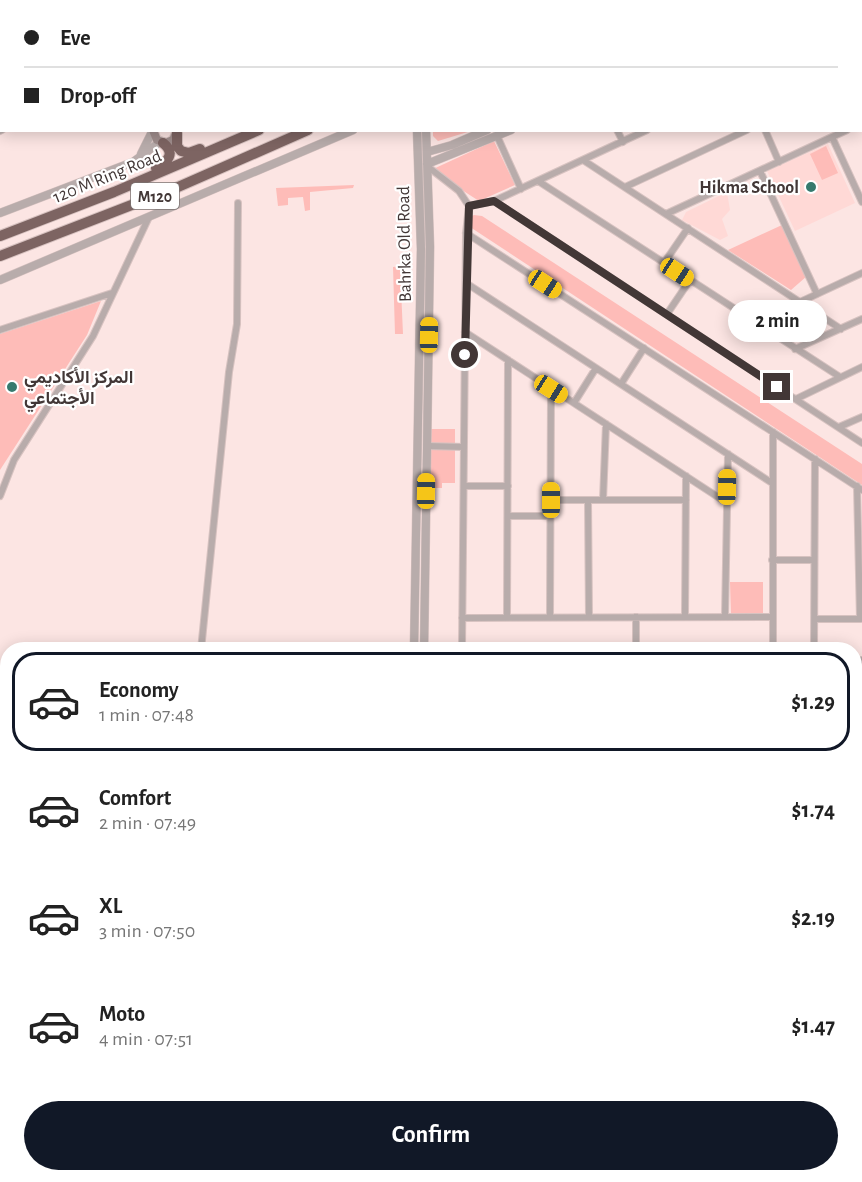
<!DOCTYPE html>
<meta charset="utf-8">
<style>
:root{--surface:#fff;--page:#f2f2f2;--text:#222;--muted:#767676;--line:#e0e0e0;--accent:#111827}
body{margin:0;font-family:"Alegreya Sans",Vazirmatn,sans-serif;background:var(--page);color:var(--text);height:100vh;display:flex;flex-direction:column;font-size:22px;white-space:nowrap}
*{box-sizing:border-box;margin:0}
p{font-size:20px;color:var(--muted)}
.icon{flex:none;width:33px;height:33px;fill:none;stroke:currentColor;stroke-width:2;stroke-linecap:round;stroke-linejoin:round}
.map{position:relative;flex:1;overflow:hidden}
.panel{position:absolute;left:0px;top:642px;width:862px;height:540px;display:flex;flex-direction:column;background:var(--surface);border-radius:24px 24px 0 0;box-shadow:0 3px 15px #0003}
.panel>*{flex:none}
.top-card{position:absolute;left:0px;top:0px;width:862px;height:132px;box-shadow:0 3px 15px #0003;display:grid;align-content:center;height:132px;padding:0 24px;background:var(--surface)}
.end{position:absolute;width:27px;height:27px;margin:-14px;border:8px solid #423736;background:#fff;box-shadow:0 0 0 3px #fff}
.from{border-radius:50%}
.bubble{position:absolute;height:42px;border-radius:21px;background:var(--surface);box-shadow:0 3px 15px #0003;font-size:20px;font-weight:600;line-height:42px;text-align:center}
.car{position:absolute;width:18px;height:36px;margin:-18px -9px;border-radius:8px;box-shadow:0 0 4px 2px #0007;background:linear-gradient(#f5c518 24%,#345 0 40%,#f5c518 0 76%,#345 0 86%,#f5c518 0)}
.top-card b{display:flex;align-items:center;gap:21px;height:57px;font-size:22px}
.top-card b+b{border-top:2px solid var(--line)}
.top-card i{width:15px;height:15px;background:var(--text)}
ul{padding:10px 0 0;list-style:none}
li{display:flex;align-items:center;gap:18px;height:99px;margin:0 12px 9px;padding:0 12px;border:3px solid transparent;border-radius:24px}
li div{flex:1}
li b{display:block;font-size:22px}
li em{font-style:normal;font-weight:600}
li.on{border-color:var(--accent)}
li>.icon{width:54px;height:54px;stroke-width:1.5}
.button{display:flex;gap:12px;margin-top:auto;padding:12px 24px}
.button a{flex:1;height:69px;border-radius:36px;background:var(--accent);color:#fff;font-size:24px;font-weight:600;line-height:69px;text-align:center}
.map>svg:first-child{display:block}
.built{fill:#ffd9d6}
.green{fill:#febcb8}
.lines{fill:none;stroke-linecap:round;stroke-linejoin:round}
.minor-casing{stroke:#d7c2c0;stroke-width:8}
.tertiary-casing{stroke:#d7c2c0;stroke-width:9}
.secondary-casing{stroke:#d7c2c0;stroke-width:10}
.motorway-casing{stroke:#d7c2c0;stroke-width:12}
.minor{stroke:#b8acab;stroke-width:6}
.tertiary{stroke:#b8acab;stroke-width:8}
.secondary{stroke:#9f8d8c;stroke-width:8}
.motorway{stroke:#7d6462;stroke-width:10}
.route{stroke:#423736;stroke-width:8}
.poi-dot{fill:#367a6e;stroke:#fff;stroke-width:2}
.labels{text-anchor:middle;stroke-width:4.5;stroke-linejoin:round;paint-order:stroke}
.shield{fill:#fff;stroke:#7b7372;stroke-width:1.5}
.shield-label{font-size:16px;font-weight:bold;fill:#423736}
.street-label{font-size:18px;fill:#423736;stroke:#fff}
.poi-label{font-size:18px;font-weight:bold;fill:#423736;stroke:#fff;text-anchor:end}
</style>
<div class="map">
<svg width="862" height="1182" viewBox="0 0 862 1182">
<rect width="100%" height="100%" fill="#fce5e3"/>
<path class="built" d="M828,144l27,59 -60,28 -28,-60z
M727,192l3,18 -8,9 6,17 -8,4 -38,-20 4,-8z
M862,908v274h-442l1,-8h434v-265z"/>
<path class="green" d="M433,131v-1l38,1 -33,10 -5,-5z
M494,141l21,44 -36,16 -48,-31z
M826,146l12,27 -16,7 -12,-26z
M354,185l-1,3 -43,4v18l-5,1 -2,-14 -15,1v7l-10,1 -2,-18z
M474,215l8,1 380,248v21l-392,-258v-10z
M782,225l25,51 -16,14 -63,-40z
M400,266l3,68h-8l-2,-67z
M101,301l-14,34 -87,135v-136z
M430,429h25v54h-13v5h-13z
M730,582h33v33h-32z"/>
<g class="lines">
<defs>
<path id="minor" d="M32,0l1,2
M109,0l3,2
M817,0l1,2
M224,2l6,-2
M823,2l3,-2
M0,54l2,5
M0,68l2,-1
M861,94l1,2
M861,124l1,-1
M617,130l6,12
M765,130l14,32
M0,131l2,-1
M832,137l30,65
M498,138l23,51
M583,160l258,169
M427,166l32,25 10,15 -3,27 -4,417
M760,171l57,123
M538,181l302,196
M625,187l122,-57
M494,201l368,242
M469,206l25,-5 153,-71
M666,214l181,-84
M466,233l396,257
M664,263l24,-35
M466,283l306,200
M800,302l62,-29
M667,314l23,-34
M0,330l112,-37
M465,332l262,171
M795,349l67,-30
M621,384l23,-36
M796,399l66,-32
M574,403l22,-35
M839,427l23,-10
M427,446l37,1
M464,486h44
M857,486l3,133
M0,496l14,-36 79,-124 56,-119
M551,500h135
M588,500l1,117
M603,500l3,-76
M508,516h43
M772,560h42
M550,617l1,-228
M685,617l1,-141
M725,617l3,-163
M462,618l310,-1
M507,618l1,-258
M815,619h46
M201,650l28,-278 8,-48 1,-121
M636,650v-33
M773,650v-218
M814,650l1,-191
M855,660h7
M855,672h7
M147,1182l1,-8"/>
<path id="tertiary" d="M337,2l4,-2
M607,2l1,-2
M615,2l1,-2
M731,2l3,-2
M754,2l3,-2
M427,152l25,-7 35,-15
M141,154l12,-24
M427,164l84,-34
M0,213l133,-51 27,-20
M0,280l353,-150
M414,650l7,-401 -4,-119
M424,650l6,-403 -4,-117
M844,1174l14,8
M404,1182v-8
M413,1182l1,-8"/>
<path id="secondary" d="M120,0v2
M130,0l1,2
M153,130l4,10 9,3 7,-3 4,-9"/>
<path id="motorway" d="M527,2l2,-2
M571,2l3,-2
M177,133v13l4,5 8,2 11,-4
M156,168c12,-6 20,-15 7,-25
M0,236l114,-44 145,-62
M0,256l178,-69 130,-57"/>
</defs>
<use href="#minor" class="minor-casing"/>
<use href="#tertiary" class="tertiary-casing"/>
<use href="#secondary" class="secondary-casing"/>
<use href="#motorway" class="motorway-casing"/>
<use href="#minor" class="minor"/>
<use href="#tertiary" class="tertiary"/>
<use href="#secondary" class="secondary"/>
<use href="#motorway" class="motorway"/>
</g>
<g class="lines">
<path class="route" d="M465,355l4,-149 25,-5 283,186"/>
</g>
<g class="poi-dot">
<circle cx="811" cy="187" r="6"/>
<circle cx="12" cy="387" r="6"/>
</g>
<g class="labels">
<rect class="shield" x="131" y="183" width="48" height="26" rx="4.5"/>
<g class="shield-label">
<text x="155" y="202">M120</text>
</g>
<g class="street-label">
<text transform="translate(107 176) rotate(-22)" y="6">120 M Ring Road</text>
<text transform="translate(404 244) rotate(-91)" y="6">Bahrka Old Road</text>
</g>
<g class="poi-label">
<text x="799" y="193">Hikma School</text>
<text x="24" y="383" text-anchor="start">المركز الأكاديمي<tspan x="24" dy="21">الأجتماعي</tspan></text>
</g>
</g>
</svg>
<i class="end from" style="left:465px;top:355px"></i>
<i class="end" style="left:777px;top:387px"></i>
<div class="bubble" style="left:728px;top:300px;width:99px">2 min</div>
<i class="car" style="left:677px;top:272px;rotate:123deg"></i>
<i class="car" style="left:545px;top:284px;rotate:123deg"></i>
<i class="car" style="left:429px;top:335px;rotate:1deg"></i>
<i class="car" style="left:551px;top:389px;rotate:122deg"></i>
<i class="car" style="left:727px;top:487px;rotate:1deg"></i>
<i class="car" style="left:426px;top:491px;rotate:1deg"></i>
<i class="car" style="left:551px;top:500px;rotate:0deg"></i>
<div class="top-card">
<b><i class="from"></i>Eve</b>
<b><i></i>Drop-off</b>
</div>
<section class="panel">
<ul>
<li class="on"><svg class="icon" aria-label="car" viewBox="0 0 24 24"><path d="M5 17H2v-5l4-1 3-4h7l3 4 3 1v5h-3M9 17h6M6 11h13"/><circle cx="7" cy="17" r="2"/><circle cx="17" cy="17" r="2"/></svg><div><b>Economy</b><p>1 min · 07:48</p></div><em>$1.29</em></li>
<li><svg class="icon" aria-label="car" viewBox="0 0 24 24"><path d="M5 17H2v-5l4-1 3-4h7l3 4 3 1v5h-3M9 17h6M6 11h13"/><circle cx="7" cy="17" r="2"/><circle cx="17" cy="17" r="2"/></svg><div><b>Comfort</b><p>2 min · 07:49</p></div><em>$1.74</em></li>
<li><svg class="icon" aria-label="car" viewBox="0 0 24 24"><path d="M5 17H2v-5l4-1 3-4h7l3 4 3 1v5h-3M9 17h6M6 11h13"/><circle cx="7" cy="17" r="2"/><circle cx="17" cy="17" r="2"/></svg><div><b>XL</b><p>3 min · 07:50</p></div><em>$2.19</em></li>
<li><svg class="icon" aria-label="car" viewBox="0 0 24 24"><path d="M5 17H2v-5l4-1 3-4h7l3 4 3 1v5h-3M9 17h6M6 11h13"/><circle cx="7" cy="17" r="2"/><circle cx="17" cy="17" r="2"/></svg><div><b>Moto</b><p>4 min · 07:51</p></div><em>$1.47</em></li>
</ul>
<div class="button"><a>Confirm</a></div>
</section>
</div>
